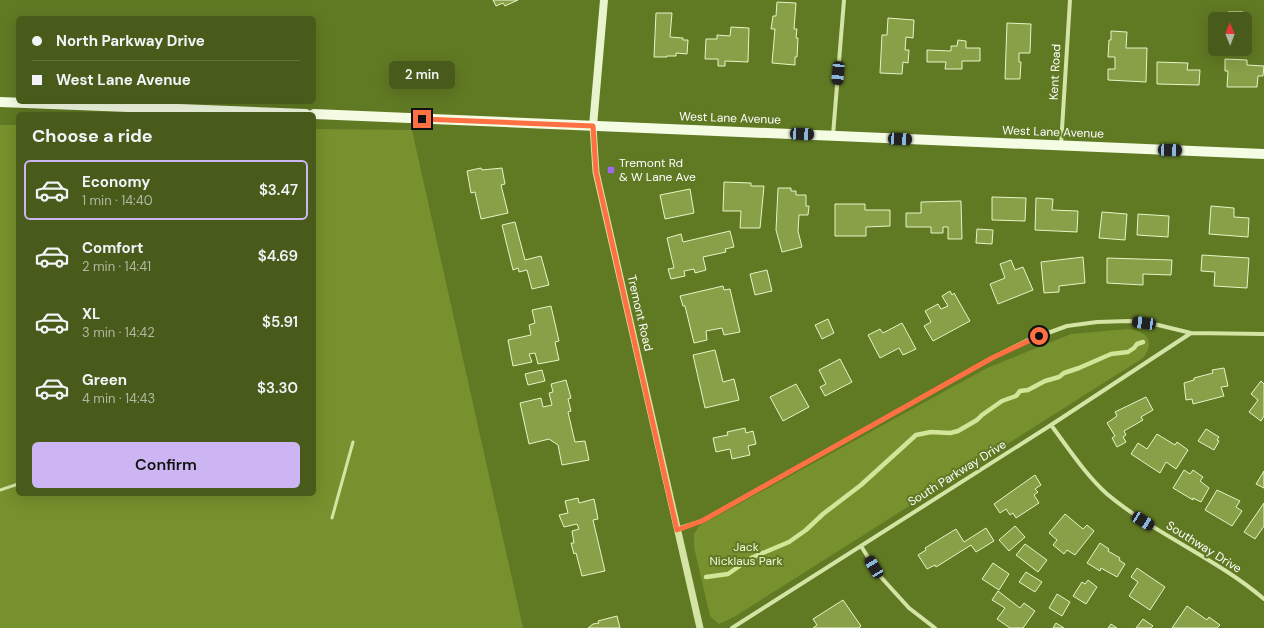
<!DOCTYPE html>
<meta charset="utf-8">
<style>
:root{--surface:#485b1a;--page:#526427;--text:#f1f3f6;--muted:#b1b9a2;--line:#607039;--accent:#cdb4f3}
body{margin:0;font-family:"DM Sans",sans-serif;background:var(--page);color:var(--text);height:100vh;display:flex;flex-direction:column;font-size:15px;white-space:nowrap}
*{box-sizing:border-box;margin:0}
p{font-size:13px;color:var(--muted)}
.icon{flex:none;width:22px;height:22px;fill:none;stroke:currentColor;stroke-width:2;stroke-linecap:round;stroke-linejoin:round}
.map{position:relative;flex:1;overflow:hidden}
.sheet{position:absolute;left:16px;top:112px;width:300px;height:384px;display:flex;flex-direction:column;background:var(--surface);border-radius:6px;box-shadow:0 4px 16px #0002}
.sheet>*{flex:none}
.guide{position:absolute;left:16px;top:16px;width:300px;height:88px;border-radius:6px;box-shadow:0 4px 16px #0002;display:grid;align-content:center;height:88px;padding:0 16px;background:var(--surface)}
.needle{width:26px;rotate:359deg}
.controls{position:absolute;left:1208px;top:12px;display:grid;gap:8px}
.controls a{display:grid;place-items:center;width:44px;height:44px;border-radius:6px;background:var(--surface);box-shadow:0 4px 16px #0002;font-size:20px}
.end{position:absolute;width:18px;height:18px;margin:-9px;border:5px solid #ff7043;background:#111;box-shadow:0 0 0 2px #111}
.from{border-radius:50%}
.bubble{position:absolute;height:28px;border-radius:6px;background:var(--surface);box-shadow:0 4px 16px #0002;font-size:13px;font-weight:600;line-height:28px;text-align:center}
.car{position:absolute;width:12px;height:24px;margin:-12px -6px;border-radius:5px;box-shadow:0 0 3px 1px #0007;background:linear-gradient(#222 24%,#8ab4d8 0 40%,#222 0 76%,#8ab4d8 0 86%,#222 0)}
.guide b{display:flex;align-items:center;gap:14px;height:38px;font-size:15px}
.guide b+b{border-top:1px solid var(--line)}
.guide i{width:10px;height:10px;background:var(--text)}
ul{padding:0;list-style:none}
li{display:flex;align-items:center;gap:12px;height:60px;margin:0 8px 6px;padding:0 8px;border:2px solid transparent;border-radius:6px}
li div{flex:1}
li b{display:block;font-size:15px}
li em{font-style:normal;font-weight:600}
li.selected{border-color:var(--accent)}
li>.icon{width:36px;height:36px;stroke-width:1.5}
h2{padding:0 16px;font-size:18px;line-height:48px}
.primary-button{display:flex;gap:8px;margin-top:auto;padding:8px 16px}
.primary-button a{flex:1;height:46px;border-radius:6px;background:var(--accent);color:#111;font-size:16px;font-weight:600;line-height:46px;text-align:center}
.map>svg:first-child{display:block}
.green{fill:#76912d}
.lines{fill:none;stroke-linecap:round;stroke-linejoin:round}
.stream{stroke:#d2e598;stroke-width:4.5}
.building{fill:#88a047;stroke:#e8f4c7}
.service{stroke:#d3e4a4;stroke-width:3}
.minor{stroke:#d3e4a4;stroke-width:4}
.tertiary{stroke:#d3e4a4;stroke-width:7}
.secondary{stroke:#e9f4ce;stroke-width:8}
.primary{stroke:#f4fce4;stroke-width:10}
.route{stroke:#ff7043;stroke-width:5}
.poi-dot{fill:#a267ef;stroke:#607923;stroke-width:1.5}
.labels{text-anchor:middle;stroke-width:4;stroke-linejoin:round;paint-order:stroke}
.street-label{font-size:12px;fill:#fff;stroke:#607923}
.poi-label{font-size:12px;fill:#fff;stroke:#607923;text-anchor:start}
.park-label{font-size:12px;fill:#f0f8db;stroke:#607923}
</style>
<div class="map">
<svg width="1264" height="628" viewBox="0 0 1264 628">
<rect width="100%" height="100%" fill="#607923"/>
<path class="green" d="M0,125h18v369h296v-365l98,1 111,498h-523z
M1128,329c19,2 28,12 15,29l-409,259 -15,7 -9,-8 -16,-69v-13l5,-8 288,-158 84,-34z"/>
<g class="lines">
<path class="stream" d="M706,577l22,-3 23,-16 38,-16 17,-12 17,-16 38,-29 55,-50 15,-3 19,1 8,-2 19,-11 5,-5 20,-14 14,-5 4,-5 8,-1 17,-9 14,-4 5,-4 15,-5 32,-14 17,-2 6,-4 3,-4 6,-2"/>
</g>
<path class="building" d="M493,0h25l-13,6 -2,-3 -7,3z
M777,2l19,1 -2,26h3l-1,9h2l-1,19h-2v8l-23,-2 3,-34h-4l2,-13h3z
M1228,12h15v7h-15z
M656,13h16l-2,24 13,1v2h5l-1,14 -11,-1v3h-9v1h-13z
M888,18l26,2 -1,18 -7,-1 -1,13h4l-1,13 -5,-1 -1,12 -22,-1 2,-38h5z
M1007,23l24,1 -1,29h-11v9h2l-1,17h-15z
M731,27l18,1 -1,34 -23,-1v5h-7v-7h-13l1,-20h11v-4l13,1z
M1111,31l16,1 -1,16h21l-1,34 -38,-2v-11h7v-12h-7l1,-17h2z
M958,40l8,1v7h14v13h-18v8h-17l1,-7h-19v-12l24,1v-5h6z
M1225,59l22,1v5l17,1 -1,10h-5l-1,11h-30l1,-16h-3z
M1157,62l31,1 -1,7h13l-1,15 -42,-1z
M481,168l1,2 20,-2 3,16 -4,1 7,28 -27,6 -6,-27 -4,1 -4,-22z
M724,182l27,1v3h13l-4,42h-20l1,-17h-18z
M778,188h13v3h5v4h10v11h3l-1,9h-9l-1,16 4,16 -20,5 -6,-22z
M690,189l4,24 -29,6 -5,-24z
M992,197l34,1 -1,23 -33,-1z
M1036,198l17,1 -1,11 26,1 -1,21 -42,-2z
M961,201l1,38h-14v-12h-5v6h-12v-6h-25v-14h15v-11z
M835,204h30v6h25v16l-24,1v9h-31z
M1211,206l23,2v9l15,1 -1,19 -39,-3z
M1102,212l25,2 -2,26 -26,-2z
M1138,214l31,2 -1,21 -31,-2z
M515,222l10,38 16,-4 8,29 -17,4 -5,-19 -8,2 -1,-4 -5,2 -11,-45z
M977,229l16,1 -1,14 -16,-1z
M730,231l4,16 -9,2 1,3 -23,5 3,13 -11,3 -1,-4 -10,2 1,5 -14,3 -3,-10 6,-1 -7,-30 14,-4 2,8z
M1202,255l47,3 -2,30 -33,-2 1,-14 -14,-1z
M1083,257l2,26 -26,3v6l-15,1 -3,-31z
M1107,258l65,2 -1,15 -28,-1v11l-36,-2z
M1011,260l4,10 8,-3 10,23 -35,14 -8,-20 15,-6 -5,-14z
M767,270l5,21 -17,4 -5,-21z
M723,286l1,4 6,-1 10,43 -16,3 -2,-7 -16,3 1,9 -13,3 -9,-37h-2l-3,-10z
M950,291l2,4 2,-2 16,28 -37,20 -9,-15 7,-4 -6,-11 13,-7 3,5 7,-3 -6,-10z
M551,306l8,35 -4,1 4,18 -21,4 -3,-11 -6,1 3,8 -19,4 -5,-26 23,-5 -2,-10 6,-2 -3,-13z
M828,319l6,14 -12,6 -7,-14z
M902,323l14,26 -13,6 -4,-7 -19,10 -12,-23 12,-6 3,4z
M715,350l8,32 11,-3 5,21 -34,8 -12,-53z
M840,359l12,23 -27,14 -5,-9 6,-3 -7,-14z
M1224,368l4,18 -7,1 3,9 -31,8 -1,-5 -6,1 -2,-17 10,-3v-2l19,-5 -1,-3z
M542,370l3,11 -17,4 -3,-11z
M566,380l5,18 -3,1 3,12 -3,1 7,30 10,-1 4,19 -27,5 -4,-20 -9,-6 -20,5 -9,-41 21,-5 2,9 9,-2 -3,-12 4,-1 -2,-8z
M1261,381l3,3v32l-3,5 -12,-9 9,-12 -7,-6z
M796,384l13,23 -26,14 -13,-24z
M1146,397l7,13 -12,7 2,3 -19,11 2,4 -3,2 3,5 -9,5 -5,-9 3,-2 -8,-13 10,-7 -2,-4z
M745,428l1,5 7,-2 3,13 -8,2 2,9 -18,4 -2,-10 -14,3 -3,-14 15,-3 -1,-3z
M1206,429l13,8 -2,3 2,1 -5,9 -16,-9z
M1157,434l18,11 2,-3 11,8 -12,19 -10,-7 -6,11 -29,-19 7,-11 9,6z
M1184,470l6,4 3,-4 10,7 -3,4 9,7 -8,14 -8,-4v2l-20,-12z
M1264,471v17l-8,-4z
M1035,475l6,10 -6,4 3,3 -4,3 5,8 -23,15 -3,-5 -3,2 -4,-6 -6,4 -6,-9z
M1217,490l23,11 -4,6 6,4 -10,15 -27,-16z
M578,498l1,5 15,-4 4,20 -5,1 12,51 -23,5 -6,-23 -2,1 -3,-11h3l-2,-12 7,-2 -2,-5 -13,3 -5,-12 9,-2 -3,-12z
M1264,503v23l-9,13 -11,-7z
M1065,514l18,15 4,-4 7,6 -19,24 -8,-5 -3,4 -11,-9 4,-5 -8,-7z
M1015,526l10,11 -16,14 -10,-11z
M986,528l8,13 -18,11 -5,-7 -35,22 -1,-2 -8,4 -9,-14 8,-5 -1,-2 31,-19 8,13z
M1100,543l9,6 -1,2 12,7 -1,2 6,4 -8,13 -16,-9 -1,3 -13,-8z
M1025,544l22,16 -9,12 -22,-17z
M993,563l16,11 -10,16 -17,-11z
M1137,568l28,19 -15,23 -21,-14 9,-14 -7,-5z
M1026,572l16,10 -7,10 -16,-10z
M1088,580l9,7 -11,17 -13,-8 9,-14 3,2z
M998,591l22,17 4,-5 11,8 -12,17h-13l-13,-9 8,-11 -13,-8z
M1057,594l13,8 -8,14 -13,-8z
M843,600l18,26 -2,2h-46l4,-3 -4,-6z
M1187,606l20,14 2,-3 11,8 -3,3h-45z
M617,616l3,12h-32l5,-4 6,-1 -1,-2z
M1143,619l10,7 -2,2h-15z
M1056,623l8,5h-11z
M1111,624l6,4h-9z"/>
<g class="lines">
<path class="service" d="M0,490l18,-6
M332,518l21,-76"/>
<path class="minor" d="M833,135l11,-135
M1061,145l9,-145
M1051,425c18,24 34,49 56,69 49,41 109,64 157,105
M677,529l25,-8 290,-163 34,-17 41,-15 30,-4 32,-1 29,4 33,8 73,1
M861,546l18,29 30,33 26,20
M732,628l319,-203 140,-92"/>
<path class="tertiary" d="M593,126l3,46 104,456"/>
<path class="secondary" d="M593,126l11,-126"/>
<path class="primary" d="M0,102l306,12
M314,114l950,40"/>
</g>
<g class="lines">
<path class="route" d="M422,119l171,7 3,46 81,358 25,-9 290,-163 47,-22"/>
</g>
<rect class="poi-dot" x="607" y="166" width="8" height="8" rx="2"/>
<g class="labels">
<g class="street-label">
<text transform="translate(1055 72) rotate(-87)" y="4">Kent Road</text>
<text transform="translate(730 118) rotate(2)" y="4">West Lane Avenue</text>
<text transform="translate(1053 132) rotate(2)" y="4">West Lane Avenue</text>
<text transform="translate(640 313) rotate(77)" y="4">Tremont Road</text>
<text transform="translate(957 473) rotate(-32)" y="4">South Parkway Drive</text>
<text transform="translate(1204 547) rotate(32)" y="4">Southway Drive</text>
</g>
<g class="poi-label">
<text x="619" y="167">Tremont Rd<tspan x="619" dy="14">&amp; W Lane Ave</tspan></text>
</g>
<g class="park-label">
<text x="746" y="551">Jack<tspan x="746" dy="14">Nicklaus Park</tspan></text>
</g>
</g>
</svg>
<div class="controls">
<a><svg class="needle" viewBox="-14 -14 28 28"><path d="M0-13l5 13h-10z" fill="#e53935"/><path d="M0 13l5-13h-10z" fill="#b1b9a2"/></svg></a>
</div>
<i class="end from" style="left:1039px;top:336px"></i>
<i class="end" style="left:422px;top:119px"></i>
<div class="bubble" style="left:389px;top:61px;width:66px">2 min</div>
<i class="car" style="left:838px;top:73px;rotate:185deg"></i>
<i class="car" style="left:802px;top:134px;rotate:93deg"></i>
<i class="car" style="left:900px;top:139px;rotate:93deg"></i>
<i class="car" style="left:1170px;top:150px;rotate:92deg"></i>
<i class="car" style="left:1144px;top:323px;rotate:277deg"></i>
<i class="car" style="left:1143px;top:521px;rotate:122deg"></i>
<i class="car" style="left:874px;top:567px;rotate:329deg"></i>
<div class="guide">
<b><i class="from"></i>North Parkway Drive</b>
<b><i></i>West Lane Avenue</b>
</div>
<section class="sheet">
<h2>Choose a ride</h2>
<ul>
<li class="selected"><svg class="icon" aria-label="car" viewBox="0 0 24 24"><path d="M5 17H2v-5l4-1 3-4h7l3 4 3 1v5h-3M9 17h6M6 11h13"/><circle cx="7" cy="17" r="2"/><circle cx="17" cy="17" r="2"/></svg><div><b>Economy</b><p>1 min · 14:40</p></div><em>$3.47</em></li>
<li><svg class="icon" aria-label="car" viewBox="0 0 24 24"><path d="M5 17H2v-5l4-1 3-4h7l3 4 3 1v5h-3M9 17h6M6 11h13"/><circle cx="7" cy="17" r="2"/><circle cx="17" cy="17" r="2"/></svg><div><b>Comfort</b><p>2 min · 14:41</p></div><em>$4.69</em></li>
<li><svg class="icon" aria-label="car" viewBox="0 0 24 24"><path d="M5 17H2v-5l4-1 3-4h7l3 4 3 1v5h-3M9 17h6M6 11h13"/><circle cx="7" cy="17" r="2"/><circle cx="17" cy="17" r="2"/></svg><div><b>XL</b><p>3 min · 14:42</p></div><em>$5.91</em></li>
<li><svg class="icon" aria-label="car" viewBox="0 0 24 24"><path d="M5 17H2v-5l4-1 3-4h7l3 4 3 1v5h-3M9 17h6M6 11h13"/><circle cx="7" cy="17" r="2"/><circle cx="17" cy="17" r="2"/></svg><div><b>Green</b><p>4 min · 14:43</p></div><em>$3.30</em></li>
</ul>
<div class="primary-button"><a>Confirm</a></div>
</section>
</div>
